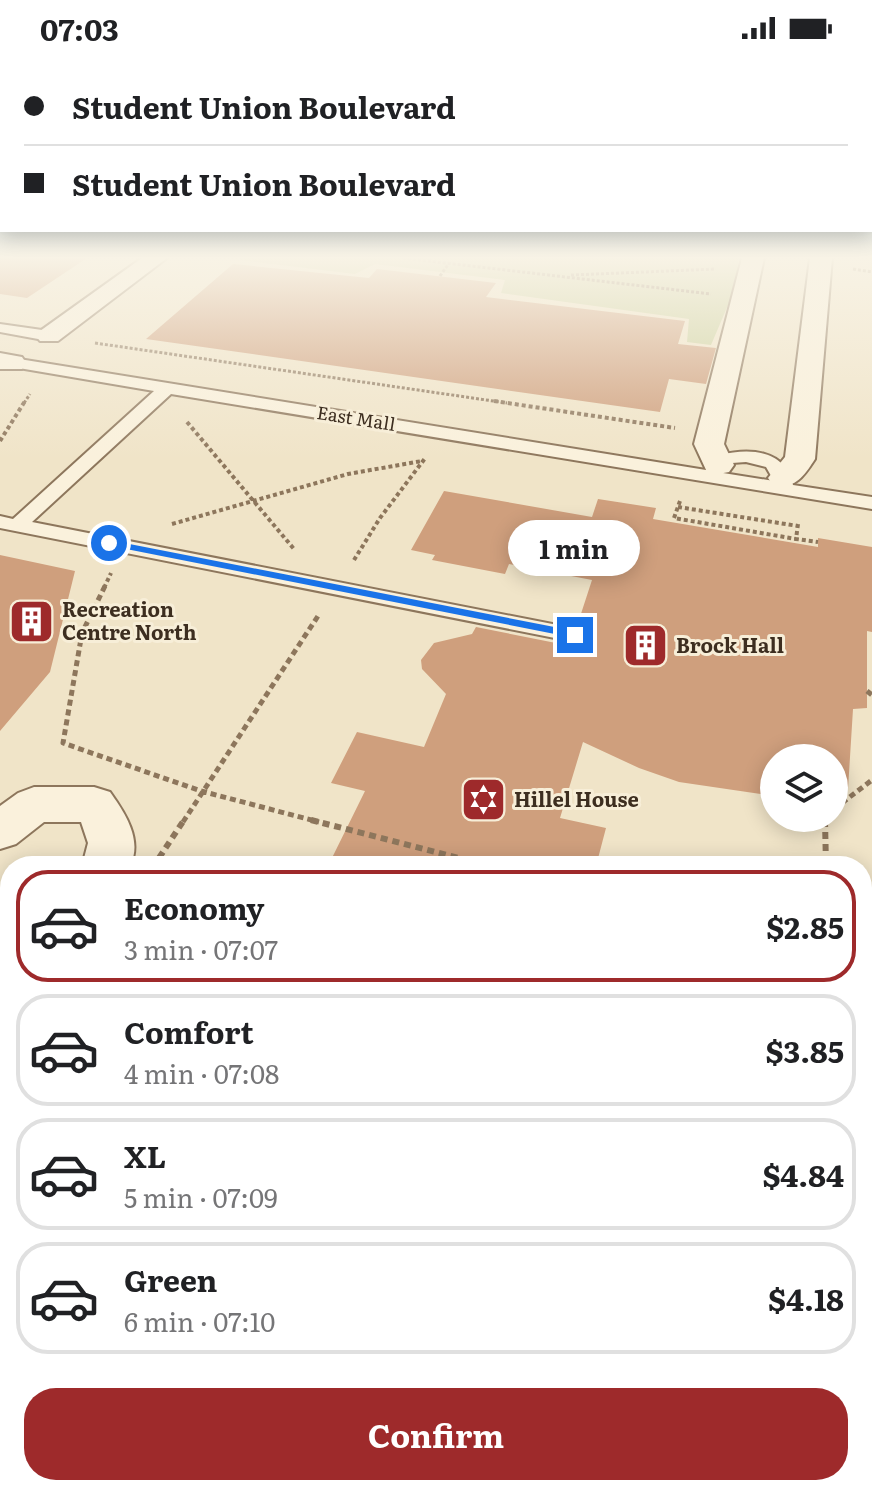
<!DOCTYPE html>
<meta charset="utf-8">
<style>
:root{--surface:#fff;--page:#f2f2f2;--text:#202124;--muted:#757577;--line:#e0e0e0;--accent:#9e2a2b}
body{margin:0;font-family:Literata,serif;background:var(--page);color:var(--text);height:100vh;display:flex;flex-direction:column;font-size:30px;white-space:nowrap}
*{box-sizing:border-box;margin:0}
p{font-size:26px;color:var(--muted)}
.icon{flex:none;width:44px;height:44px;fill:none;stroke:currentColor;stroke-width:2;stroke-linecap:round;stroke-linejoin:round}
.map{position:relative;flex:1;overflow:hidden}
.drawer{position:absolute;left:0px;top:800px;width:872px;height:640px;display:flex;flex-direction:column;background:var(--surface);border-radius:32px 32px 0 0;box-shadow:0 4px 20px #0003}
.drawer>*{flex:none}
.hud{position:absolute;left:0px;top:0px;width:872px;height:176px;box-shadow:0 4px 20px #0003;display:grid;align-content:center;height:176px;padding:0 24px;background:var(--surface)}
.controls{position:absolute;left:760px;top:688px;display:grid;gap:16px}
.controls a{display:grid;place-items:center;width:88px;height:88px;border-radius:50%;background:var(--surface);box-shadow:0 4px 20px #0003;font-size:40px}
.end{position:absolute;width:36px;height:36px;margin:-18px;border:10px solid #1a73e8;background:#fff;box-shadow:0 0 0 4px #fff}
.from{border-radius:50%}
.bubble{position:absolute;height:56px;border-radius:28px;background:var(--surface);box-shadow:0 4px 20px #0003;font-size:26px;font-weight:700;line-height:56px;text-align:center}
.hud b{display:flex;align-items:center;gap:28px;height:76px;font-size:30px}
.hud b+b{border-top:2px solid var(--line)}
.hud i{width:20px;height:20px;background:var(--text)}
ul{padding:14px 0 0;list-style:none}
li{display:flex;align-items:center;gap:24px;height:112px;margin:0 16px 12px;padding:0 8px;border:4px solid var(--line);border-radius:32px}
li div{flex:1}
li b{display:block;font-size:30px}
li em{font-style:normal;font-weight:700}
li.on{border-color:var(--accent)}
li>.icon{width:72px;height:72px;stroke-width:1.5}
.cta{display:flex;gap:16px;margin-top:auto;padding:16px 24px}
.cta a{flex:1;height:92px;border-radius:32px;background:var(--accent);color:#fff;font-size:32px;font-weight:700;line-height:92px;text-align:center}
.status{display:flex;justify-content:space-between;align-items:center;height:56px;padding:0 40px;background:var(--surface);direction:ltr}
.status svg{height:22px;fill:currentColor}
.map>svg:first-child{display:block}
.green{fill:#c9cf9b}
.building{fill:#cf9f7d}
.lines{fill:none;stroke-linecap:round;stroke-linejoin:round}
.lane-casing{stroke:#8d765c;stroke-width:4}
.street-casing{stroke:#8d765c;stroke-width:4}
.path-far4{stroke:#8d765c;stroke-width:3;stroke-dasharray:3 2;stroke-linecap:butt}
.path-far3{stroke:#8d765c;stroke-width:4;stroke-dasharray:4 3;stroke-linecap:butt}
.path-far2{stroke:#8d765c;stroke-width:5;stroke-dasharray:6 4;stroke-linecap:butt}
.path-far1{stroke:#8d765c;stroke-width:6;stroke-dasharray:7 5;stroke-linecap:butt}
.path{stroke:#8d765c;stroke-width:7;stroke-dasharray:9 6;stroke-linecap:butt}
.lane{fill:#faf1dc;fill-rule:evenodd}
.street{fill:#faf1dc;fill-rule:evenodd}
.route{fill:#1a73e8}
.labels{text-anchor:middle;stroke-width:6;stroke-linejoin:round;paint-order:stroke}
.far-street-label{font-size:18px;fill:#3d2e20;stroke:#f7eed8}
.poi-label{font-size:20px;font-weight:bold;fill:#3d2e20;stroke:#f7eed8;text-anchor:start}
</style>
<div class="status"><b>07:03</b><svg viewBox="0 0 49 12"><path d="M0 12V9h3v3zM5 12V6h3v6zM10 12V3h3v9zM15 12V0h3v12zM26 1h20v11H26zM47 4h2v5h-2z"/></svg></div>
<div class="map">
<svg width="872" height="1440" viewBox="0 0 872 1440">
<rect width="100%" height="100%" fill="#f0e4c8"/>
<path class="green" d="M239,202h500l-5,33 -23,54 -24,-3 2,-23 -188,-26 4,-13 -130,-16 -20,10 -115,-14z"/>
<path class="building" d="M0,202h87l-60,40 -27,-4z
M233,208l136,14 8,-9 119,14 -10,14 199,24 -7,23 38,4 -10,36 -37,-5 -9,33 -514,-73z
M444,435l148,26 6,-18 58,9 -3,11 165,28v-9l54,9v85l-5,-1v77l-14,1 -5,80 -14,-3v-28h-60v38l-95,-14 -40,-14 -56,-26 -23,76 46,10 -10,38h-268l37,-75 -34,-8 26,-51 67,15 22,-53 -24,-25 -1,-9 13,-17 38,-9 4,-7 95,19 13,-3 5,-6 -3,-9 -9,-2 15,-46 -83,-16 -4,10 -73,-14 3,-5 -24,-5z
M0,499l75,16 -25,101 -50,59z"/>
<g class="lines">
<defs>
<path id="lane" d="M0,268l49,7 8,5 -8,5 -49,-9z
M13,302l693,112 14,-15c29,-7 65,-6 73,30l79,12v12l-701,-115 -139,128 551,108 3,5 -3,5 -8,2 -575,-114v-12l13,3 141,-128 -147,-25 -2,-3zM746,406l20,5 8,14 -51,-8 9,-10z
M0,1089l10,3v36l-10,-3z"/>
<path id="street" d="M142,202h25l-109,83h-18l-4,-5 4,-5z
M742,202h22l-40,186 10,21 -5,7 -11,2 -11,-2 -13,-28z
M810,202h22l-17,201c-11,17 -20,31 -42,26l-5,-7 17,-21z
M0,297l22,4 4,6 -4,6h-22z
M34,731h60l16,5c15,21 33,48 20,74h-48l6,-23 -7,-21h-37l-28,22 -16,5v-43l18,-13z
M10,850v44l-10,3v-44z"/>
</defs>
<use href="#lane" class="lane-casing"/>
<use href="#street" class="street-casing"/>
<path class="path-far4" d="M403,202l308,36
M853,213l19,3
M571,219l145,-6
M440,220l9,-13
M95,287l412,60
M24,347l6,-9"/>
<path class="path-far3" d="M494,345l181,27
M187,366l107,127
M0,385l25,-40
M680,445l-6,17 122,21
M678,451l120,19
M172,468l176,-50 74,-13
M798,468l-2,15 22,3
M354,504l26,-42 46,-61
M104,532l7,-15"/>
<path class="path-far2" d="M105,530l-23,47 -19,110 138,48 118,31
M867,635l5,4
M834,753l38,-29
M825,762v4
M183,766l135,-206"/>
<path class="path-far1" d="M311,764l179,46
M825,764l1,46
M159,802l25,-38
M862,904l10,2
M0,1057l10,-17"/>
<path class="path" d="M0,1178l10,4
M0,1298l10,10
M0,1358l10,-20"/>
<use href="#lane" class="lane"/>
<use href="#street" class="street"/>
</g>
<linearGradient id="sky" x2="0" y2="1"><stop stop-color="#8fbad6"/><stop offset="0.5" stop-color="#f8f3e6"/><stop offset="1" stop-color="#f8f3e6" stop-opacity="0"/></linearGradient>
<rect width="872" height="403" fill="url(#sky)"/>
<path class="route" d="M109,484l466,91 5,4 -5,3 -469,-93 -2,-2z"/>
<defs>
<symbol id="building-square" viewBox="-11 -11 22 22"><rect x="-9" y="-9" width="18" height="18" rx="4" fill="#9e2a2b" stroke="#f7eed8"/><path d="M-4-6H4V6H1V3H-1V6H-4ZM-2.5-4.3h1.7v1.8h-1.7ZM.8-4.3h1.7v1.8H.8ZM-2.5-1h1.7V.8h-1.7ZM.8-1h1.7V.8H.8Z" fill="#fff"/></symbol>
<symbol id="synagogue-square" viewBox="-11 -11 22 22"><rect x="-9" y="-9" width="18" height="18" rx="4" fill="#9e2a2b" stroke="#f7eed8"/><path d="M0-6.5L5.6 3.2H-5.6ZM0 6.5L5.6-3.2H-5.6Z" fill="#fff"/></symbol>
</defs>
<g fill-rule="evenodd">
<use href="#building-square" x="6" y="540" width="51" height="51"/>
<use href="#building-square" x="620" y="564" width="51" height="51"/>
<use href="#synagogue-square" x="458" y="718" width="51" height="51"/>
</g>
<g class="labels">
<g class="far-street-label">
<text transform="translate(356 363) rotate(9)" y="6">East Mall</text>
</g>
<g class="poi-label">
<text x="62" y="561">Recreation<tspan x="62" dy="23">Centre North</tspan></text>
<text x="676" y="597">Brock Hall</text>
<text x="514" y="751">Hillel House</text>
</g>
</g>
</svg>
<div class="controls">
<a><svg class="icon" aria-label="layers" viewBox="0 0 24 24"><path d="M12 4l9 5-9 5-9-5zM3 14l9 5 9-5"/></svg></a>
</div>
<i class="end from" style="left:109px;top:487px"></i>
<i class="end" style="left:575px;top:579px"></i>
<div class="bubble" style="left:508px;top:464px;width:132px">1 min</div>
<div class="hud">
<b><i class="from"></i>Student Union Boulevard</b>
<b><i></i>Student Union Boulevard</b>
</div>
<section class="drawer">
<ul>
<li class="on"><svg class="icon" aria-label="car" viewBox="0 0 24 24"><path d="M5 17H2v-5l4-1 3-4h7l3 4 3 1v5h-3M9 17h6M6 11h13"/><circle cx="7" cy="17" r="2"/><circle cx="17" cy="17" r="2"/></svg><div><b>Economy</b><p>3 min · 07:07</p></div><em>$2.85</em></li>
<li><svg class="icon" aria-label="car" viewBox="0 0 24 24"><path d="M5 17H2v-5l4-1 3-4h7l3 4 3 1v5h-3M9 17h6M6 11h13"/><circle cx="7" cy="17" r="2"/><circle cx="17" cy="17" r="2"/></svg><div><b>Comfort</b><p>4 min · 07:08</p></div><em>$3.85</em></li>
<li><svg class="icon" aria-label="car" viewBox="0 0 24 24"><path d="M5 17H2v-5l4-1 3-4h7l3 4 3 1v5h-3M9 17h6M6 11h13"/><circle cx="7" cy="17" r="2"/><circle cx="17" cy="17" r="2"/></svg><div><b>XL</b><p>5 min · 07:09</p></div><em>$4.84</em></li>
<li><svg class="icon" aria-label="car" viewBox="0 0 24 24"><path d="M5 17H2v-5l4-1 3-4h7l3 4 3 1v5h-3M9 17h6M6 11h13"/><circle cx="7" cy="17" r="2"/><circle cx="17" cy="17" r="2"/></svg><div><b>Green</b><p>6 min · 07:10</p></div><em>$4.18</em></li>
</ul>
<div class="cta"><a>Confirm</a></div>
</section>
</div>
